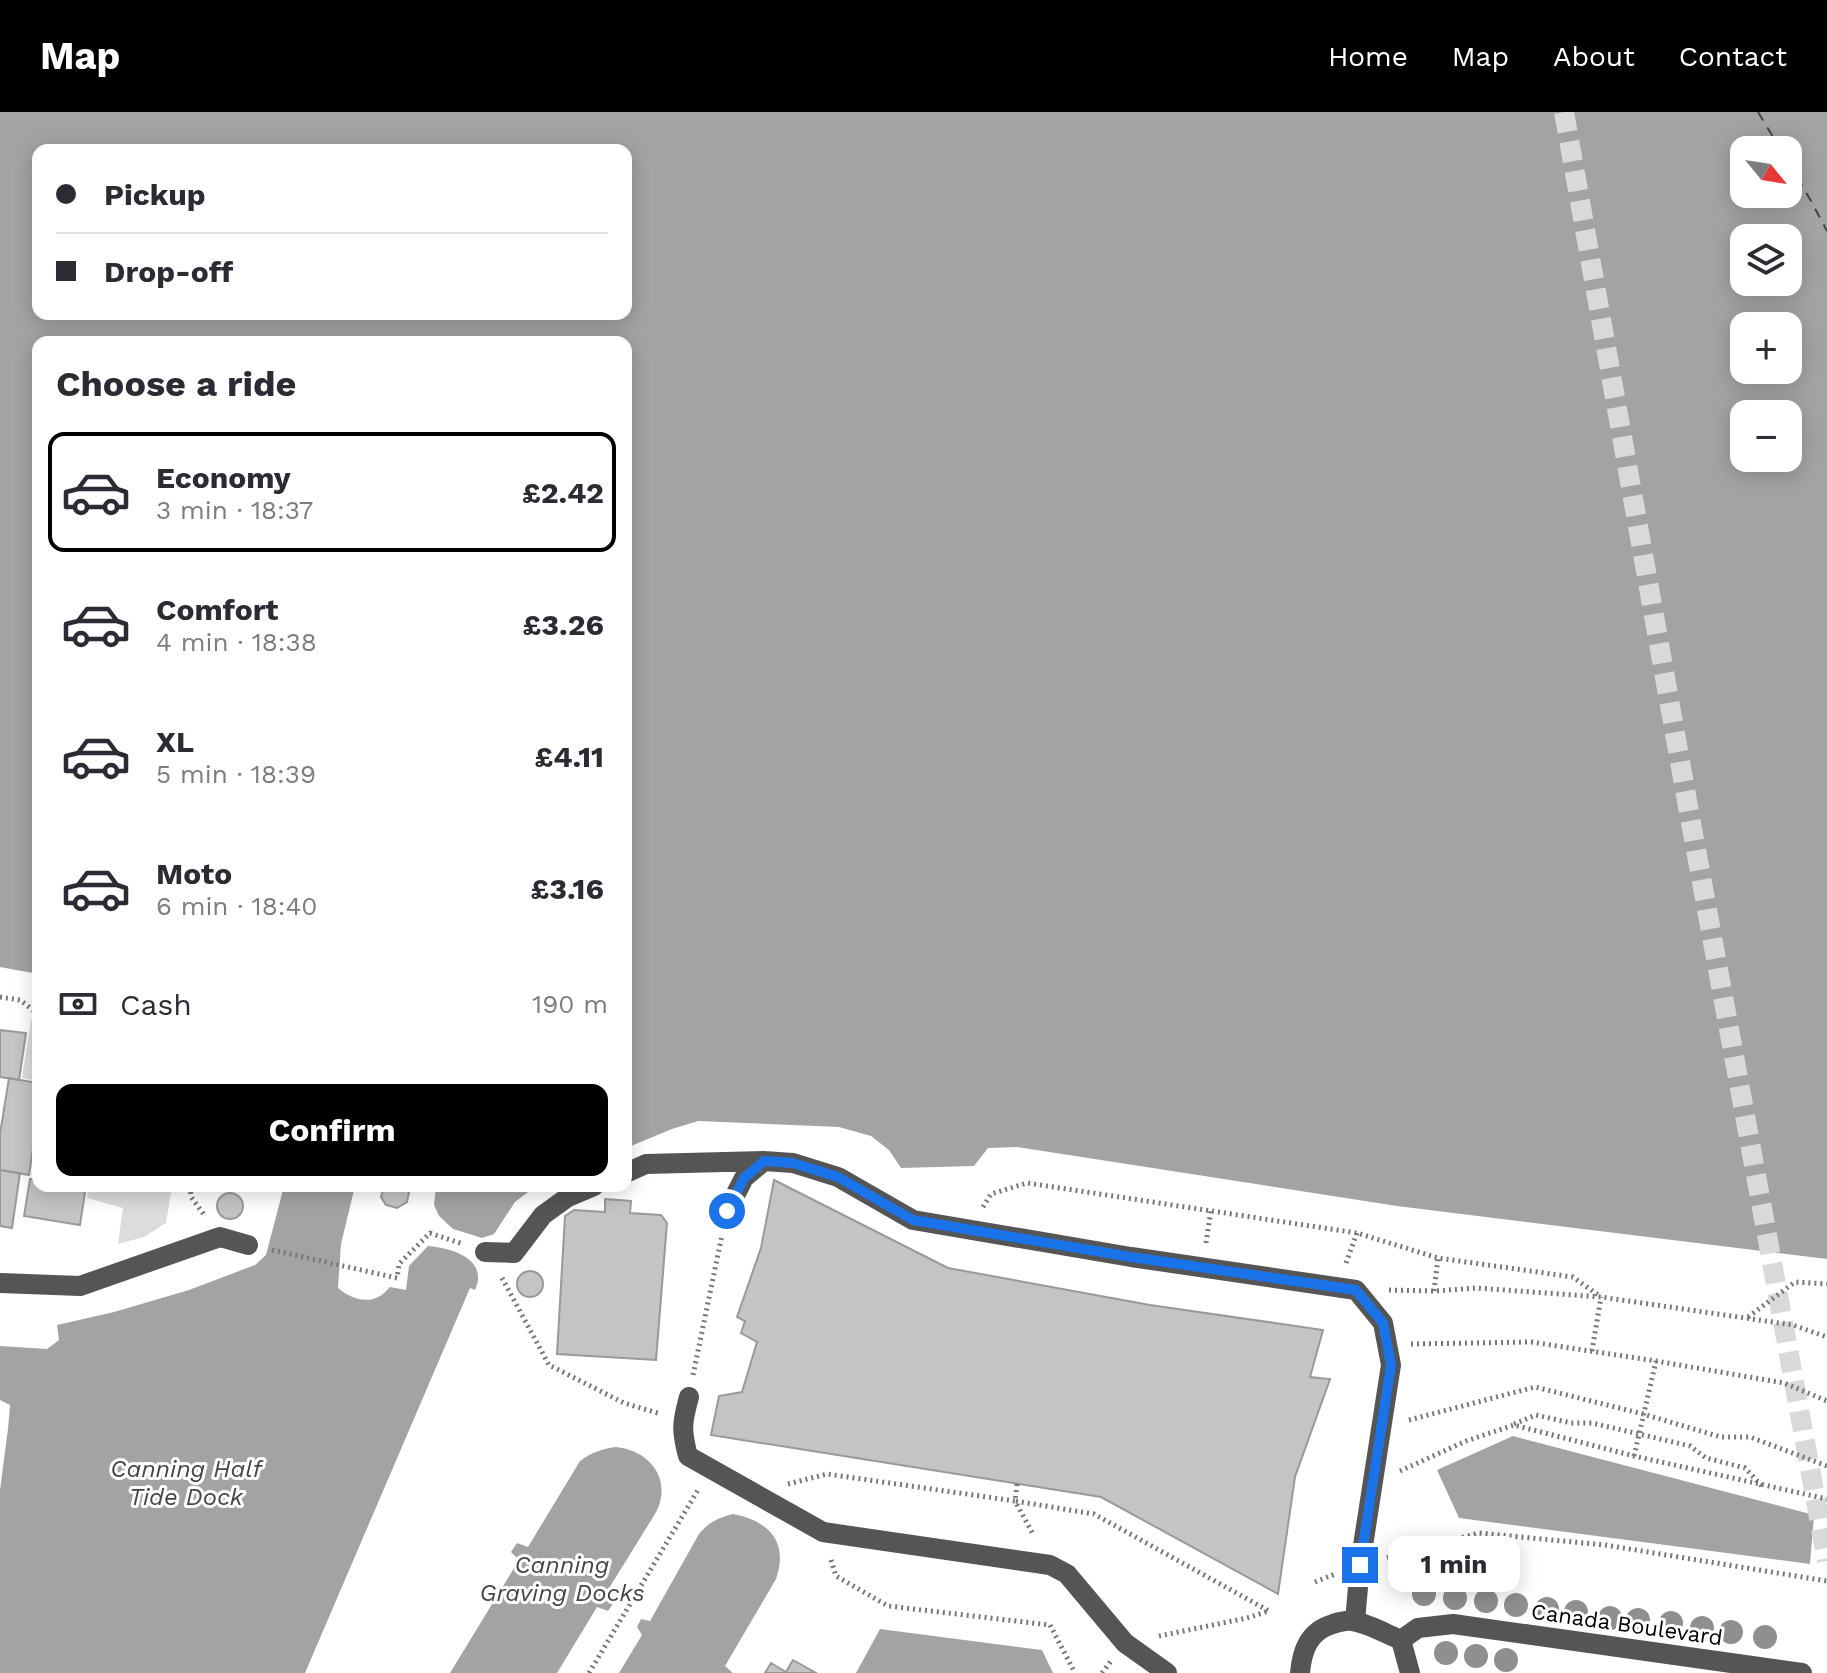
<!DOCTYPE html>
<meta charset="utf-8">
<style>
:root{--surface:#fff;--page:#f7f7f7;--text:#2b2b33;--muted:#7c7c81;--line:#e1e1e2;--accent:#000}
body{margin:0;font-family:"Work Sans",sans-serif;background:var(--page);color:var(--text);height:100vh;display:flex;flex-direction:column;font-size:30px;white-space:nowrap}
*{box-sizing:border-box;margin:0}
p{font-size:26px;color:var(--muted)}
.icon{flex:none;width:44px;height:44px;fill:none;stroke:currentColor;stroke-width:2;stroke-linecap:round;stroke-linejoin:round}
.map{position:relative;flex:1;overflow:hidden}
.sheet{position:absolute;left:32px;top:224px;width:600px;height:856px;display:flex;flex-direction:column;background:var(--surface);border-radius:16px;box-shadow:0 4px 20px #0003}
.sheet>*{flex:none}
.top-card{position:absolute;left:32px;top:32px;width:600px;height:176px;border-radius:16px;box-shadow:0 4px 20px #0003;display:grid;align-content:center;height:176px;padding:0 24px;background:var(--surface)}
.needle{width:52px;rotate:120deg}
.fabs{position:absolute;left:1730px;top:24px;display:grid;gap:16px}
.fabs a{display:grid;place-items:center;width:72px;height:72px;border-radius:16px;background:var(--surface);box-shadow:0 4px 20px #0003;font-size:40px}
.end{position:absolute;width:36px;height:36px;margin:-18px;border:10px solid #1a73e8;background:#fff;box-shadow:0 0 0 4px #fff}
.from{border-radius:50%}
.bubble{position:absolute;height:56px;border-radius:16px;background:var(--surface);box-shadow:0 4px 20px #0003;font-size:26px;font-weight:700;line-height:56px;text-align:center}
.top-card b{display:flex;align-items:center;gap:28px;height:76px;font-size:30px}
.top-card b+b{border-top:2px solid var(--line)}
.top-card i{width:20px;height:20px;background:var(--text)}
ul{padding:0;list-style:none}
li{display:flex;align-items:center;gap:24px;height:120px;margin:0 16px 12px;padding:0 8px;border:4px solid transparent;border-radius:16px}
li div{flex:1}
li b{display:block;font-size:30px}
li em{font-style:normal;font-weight:700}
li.on{border-color:var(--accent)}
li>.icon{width:72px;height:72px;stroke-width:1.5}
h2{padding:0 24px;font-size:36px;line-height:96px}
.pay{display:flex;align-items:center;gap:20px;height:88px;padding:0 24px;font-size:30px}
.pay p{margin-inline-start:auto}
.button{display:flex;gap:16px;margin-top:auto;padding:16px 24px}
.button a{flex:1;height:92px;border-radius:16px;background:var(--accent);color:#fff;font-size:32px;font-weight:700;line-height:92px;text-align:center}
header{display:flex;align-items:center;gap:48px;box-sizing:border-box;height:112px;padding:0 40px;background:var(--accent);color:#fff}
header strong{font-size:38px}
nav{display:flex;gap:44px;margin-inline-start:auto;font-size:28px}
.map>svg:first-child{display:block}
.green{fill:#dcdcdc}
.water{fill:#a3a3a3;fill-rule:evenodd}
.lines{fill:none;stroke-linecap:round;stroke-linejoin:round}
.ferry{stroke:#444;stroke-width:2;stroke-dasharray:10 8;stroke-linecap:butt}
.building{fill:#c4c4c4;stroke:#999;stroke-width:2}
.major-tunnel{stroke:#d9d9d9;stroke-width:20;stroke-dasharray:20 10;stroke-linecap:butt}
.path{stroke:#777;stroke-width:5;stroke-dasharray:2 4;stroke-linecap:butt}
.minor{stroke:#555;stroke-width:20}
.tree{fill:#8f8f8f}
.route{stroke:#1a73e8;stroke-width:10}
.labels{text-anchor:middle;stroke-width:6;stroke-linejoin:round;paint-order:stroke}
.street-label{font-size:22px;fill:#000;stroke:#fff}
.water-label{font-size:24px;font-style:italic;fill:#444;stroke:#fff}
</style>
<header>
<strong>Map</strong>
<nav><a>Home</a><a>Map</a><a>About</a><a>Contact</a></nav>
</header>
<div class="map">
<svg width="1827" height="1561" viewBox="0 0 1827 1561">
<rect width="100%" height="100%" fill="#fff"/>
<path class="green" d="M31,908l7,6v55l-16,-3z
M88,1074h84l-6,37 -22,14 -26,7 5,-36 -36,-10z"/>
<path class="water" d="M0,0h1827v1147l-430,-53 -380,-59 -29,1 -14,18 -73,2 -12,-18 -18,-14 -32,-9 -141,-6 -26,8 -46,19v-806h-588v632l-38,-7zM626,38v164h-588v-164zM1788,38v44h-44v-44zM1788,126v44h-44v-44zM1788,214v44h-44v-44zM1788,302v44h-44v-44z
M284,1074h71l-14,58 -3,44c10,9 27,16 40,9 5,-2 8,-6 12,-10l16,3 3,-24 19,-20c24,2 61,13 47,44l-5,-2 -165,385h-305v-183l8,-61 2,-24 -10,-5v-54l47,3 12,-9 -2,-15 57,-13 75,-22 66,-25 11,-10z
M436,1074h100l-21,16 -21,32 -12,4 -29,-9 -14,-13 -5,-11z
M1513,1324l301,79 -4,49 -351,-46 -22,-48z
M616,1335c31,3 55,29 42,61 -4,9 -11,18 -16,27 -12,19 -24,39 -36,58l8,9 -6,9 -11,-4 -40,66h-107l69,-113 -8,-8 6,-9 11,4 52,-86c12,-9 22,-12 36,-14z
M733,1402c36,7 56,28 43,65l-51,87 8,7h-114l23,-38 -5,-8 4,-8 9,2 49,-87c10,-12 19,-16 34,-20z
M880,1517l162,21 11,23h-197z"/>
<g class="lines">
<path class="ferry" d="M1758,0l23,38
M1788,50l23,39 16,30"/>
</g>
<path class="building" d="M0,918l26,3 -7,47 -19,-3z
M9,966l29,5v32l-9,60 -29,-5v-36z
M0,1058l20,3 -8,55 -12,-2z
M30,1067l8,1v6h48l-6,39 -56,-9z
M774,1068l174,88 202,37 173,25 -13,47 20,2 -35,98 -17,117 -177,-97 -390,-62 8,-39 23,-4 15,-50 -16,-9 4,-12 -8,-4 24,-69z
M384,1074h22l3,6 -2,10 -10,6 -11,-3 -5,-8z
M217 1094a13 13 0 1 1 26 0a13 13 0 1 1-26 0Z
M605,1087l26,2 -1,12 31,2 6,8 -11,137 -99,-6 8,-138 9,-6 31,2z
M517 1172a13 13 0 1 1 26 0a13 13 0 1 1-26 0Z
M793,1548l23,13h-51l6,-10 15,9z"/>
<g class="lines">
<path class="major-tunnel" d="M1564,0l125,700 138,749"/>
<path class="path" d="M0,885l20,3 18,14
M190,1074l1,11 14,19
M983,1095l8,-13 36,-11 330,50 81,25 135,19 28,20
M1206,1131l5,-33
M272,1138l125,28 2,-14 31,-31 33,11
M1346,1151l11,-30
M502,1166l47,87 75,38 37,11
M1389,1178l45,1 43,-3 124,9 192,28 34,12
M1434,1179l4,-33
M1748,1205l47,-35 32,2
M1411,1232l120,-2 125,19 128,22 43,18
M1592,1239l9,-54
M693,1263l29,-140
M1409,1308l126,-33 108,27 78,23h29l77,29
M1514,1312l22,-9 35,8h21l47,11 51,12 16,12 39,10 17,18
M1634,1344l22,-95
M1400,1359l66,-30 48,-16 120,31 193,43
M788,1372l39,-10 188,27 19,35
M1017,1372l-2,17 79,13 175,97
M1387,1446l92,-25 126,12 222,36
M831,1448l5,16 52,30 162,19 25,48
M1315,1470l20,-8
M1159,1524l88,-18 22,-7
M589,1561l109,-183
M1102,1561l9,-12"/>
<path class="minor" d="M626,1061l20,-9 118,-3 29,2 45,14 75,43 218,37 225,33 27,33 8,42 -31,200 -5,56
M727,1099l17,-33 20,-17
M485,1140l29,1 29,-38 25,-18 26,-11
M0,1171l80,3 140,-49 28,8
M689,1285c-7,25 -8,33 -1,59l135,76 227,33 17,9 58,69 42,30
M1401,1528l17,-12 35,-4 349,49
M1300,1561c2,-23 9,-42 33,-49 6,-2 13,-4 19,-3 16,2 34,13 49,19l9,33"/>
</g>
<g class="tree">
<circle cx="1424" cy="1482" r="12"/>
<circle cx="1455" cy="1486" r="12"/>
<circle cx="1486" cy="1489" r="12"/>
<circle cx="1516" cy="1493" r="12"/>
<circle cx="1547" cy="1497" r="12"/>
<circle cx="1576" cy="1500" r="12"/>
<circle cx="1610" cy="1506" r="12"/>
<circle cx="1638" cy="1508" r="12"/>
<circle cx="1671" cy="1511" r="12"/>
<circle cx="1702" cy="1516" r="12"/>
<circle cx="1731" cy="1520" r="12"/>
<circle cx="1765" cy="1525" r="12"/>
<circle cx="1446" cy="1541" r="12"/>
<circle cx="1476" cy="1544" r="12"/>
<circle cx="1506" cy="1548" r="12"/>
</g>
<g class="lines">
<path class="route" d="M727,1099l17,-33 20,-17 29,2 45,14 75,43 218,37 225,33 27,33 8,42 -31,200"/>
</g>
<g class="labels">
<g class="street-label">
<text transform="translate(1627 1512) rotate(8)" y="8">Canada Boulevard</text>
</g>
<g class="water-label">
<text x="186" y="1365">Canning Half<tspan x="186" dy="28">Tide Dock</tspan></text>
<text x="562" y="1461">Canning<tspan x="562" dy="28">Graving Docks</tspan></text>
</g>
</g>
</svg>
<div class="fabs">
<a><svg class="needle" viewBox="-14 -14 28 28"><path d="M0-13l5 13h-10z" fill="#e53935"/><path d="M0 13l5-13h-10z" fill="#7c7c81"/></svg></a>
<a><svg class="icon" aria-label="layers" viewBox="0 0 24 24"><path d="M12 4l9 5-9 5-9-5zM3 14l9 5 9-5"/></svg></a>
<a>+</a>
<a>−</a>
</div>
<i class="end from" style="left:727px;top:1099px"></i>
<i class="end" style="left:1360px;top:1453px"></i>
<div class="bubble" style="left:1388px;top:1424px;width:132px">1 min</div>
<div class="top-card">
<b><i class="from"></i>Pickup</b>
<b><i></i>Drop-off</b>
</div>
<section class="sheet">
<h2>Choose a ride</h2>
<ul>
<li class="on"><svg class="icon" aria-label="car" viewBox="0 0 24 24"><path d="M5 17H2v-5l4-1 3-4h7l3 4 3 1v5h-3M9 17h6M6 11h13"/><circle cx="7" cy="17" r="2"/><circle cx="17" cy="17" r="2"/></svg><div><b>Economy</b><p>3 min · 18:37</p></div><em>£2.42</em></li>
<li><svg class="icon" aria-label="car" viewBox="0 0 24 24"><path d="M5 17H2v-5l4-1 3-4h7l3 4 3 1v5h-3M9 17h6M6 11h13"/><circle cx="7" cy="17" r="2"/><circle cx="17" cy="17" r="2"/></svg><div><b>Comfort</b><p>4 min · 18:38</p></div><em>£3.26</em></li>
<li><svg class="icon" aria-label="car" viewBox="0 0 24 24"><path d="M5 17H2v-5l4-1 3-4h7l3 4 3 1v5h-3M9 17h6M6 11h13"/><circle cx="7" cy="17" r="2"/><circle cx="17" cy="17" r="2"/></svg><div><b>XL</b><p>5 min · 18:39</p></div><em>£4.11</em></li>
<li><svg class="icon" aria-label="car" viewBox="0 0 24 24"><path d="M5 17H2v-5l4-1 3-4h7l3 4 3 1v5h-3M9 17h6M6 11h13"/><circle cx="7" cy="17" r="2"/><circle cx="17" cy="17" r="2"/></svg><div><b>Moto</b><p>6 min · 18:40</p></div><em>£3.16</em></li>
</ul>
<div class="pay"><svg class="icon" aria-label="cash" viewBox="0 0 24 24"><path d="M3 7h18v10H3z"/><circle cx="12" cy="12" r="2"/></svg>Cash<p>190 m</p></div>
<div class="button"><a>Confirm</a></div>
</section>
</div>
